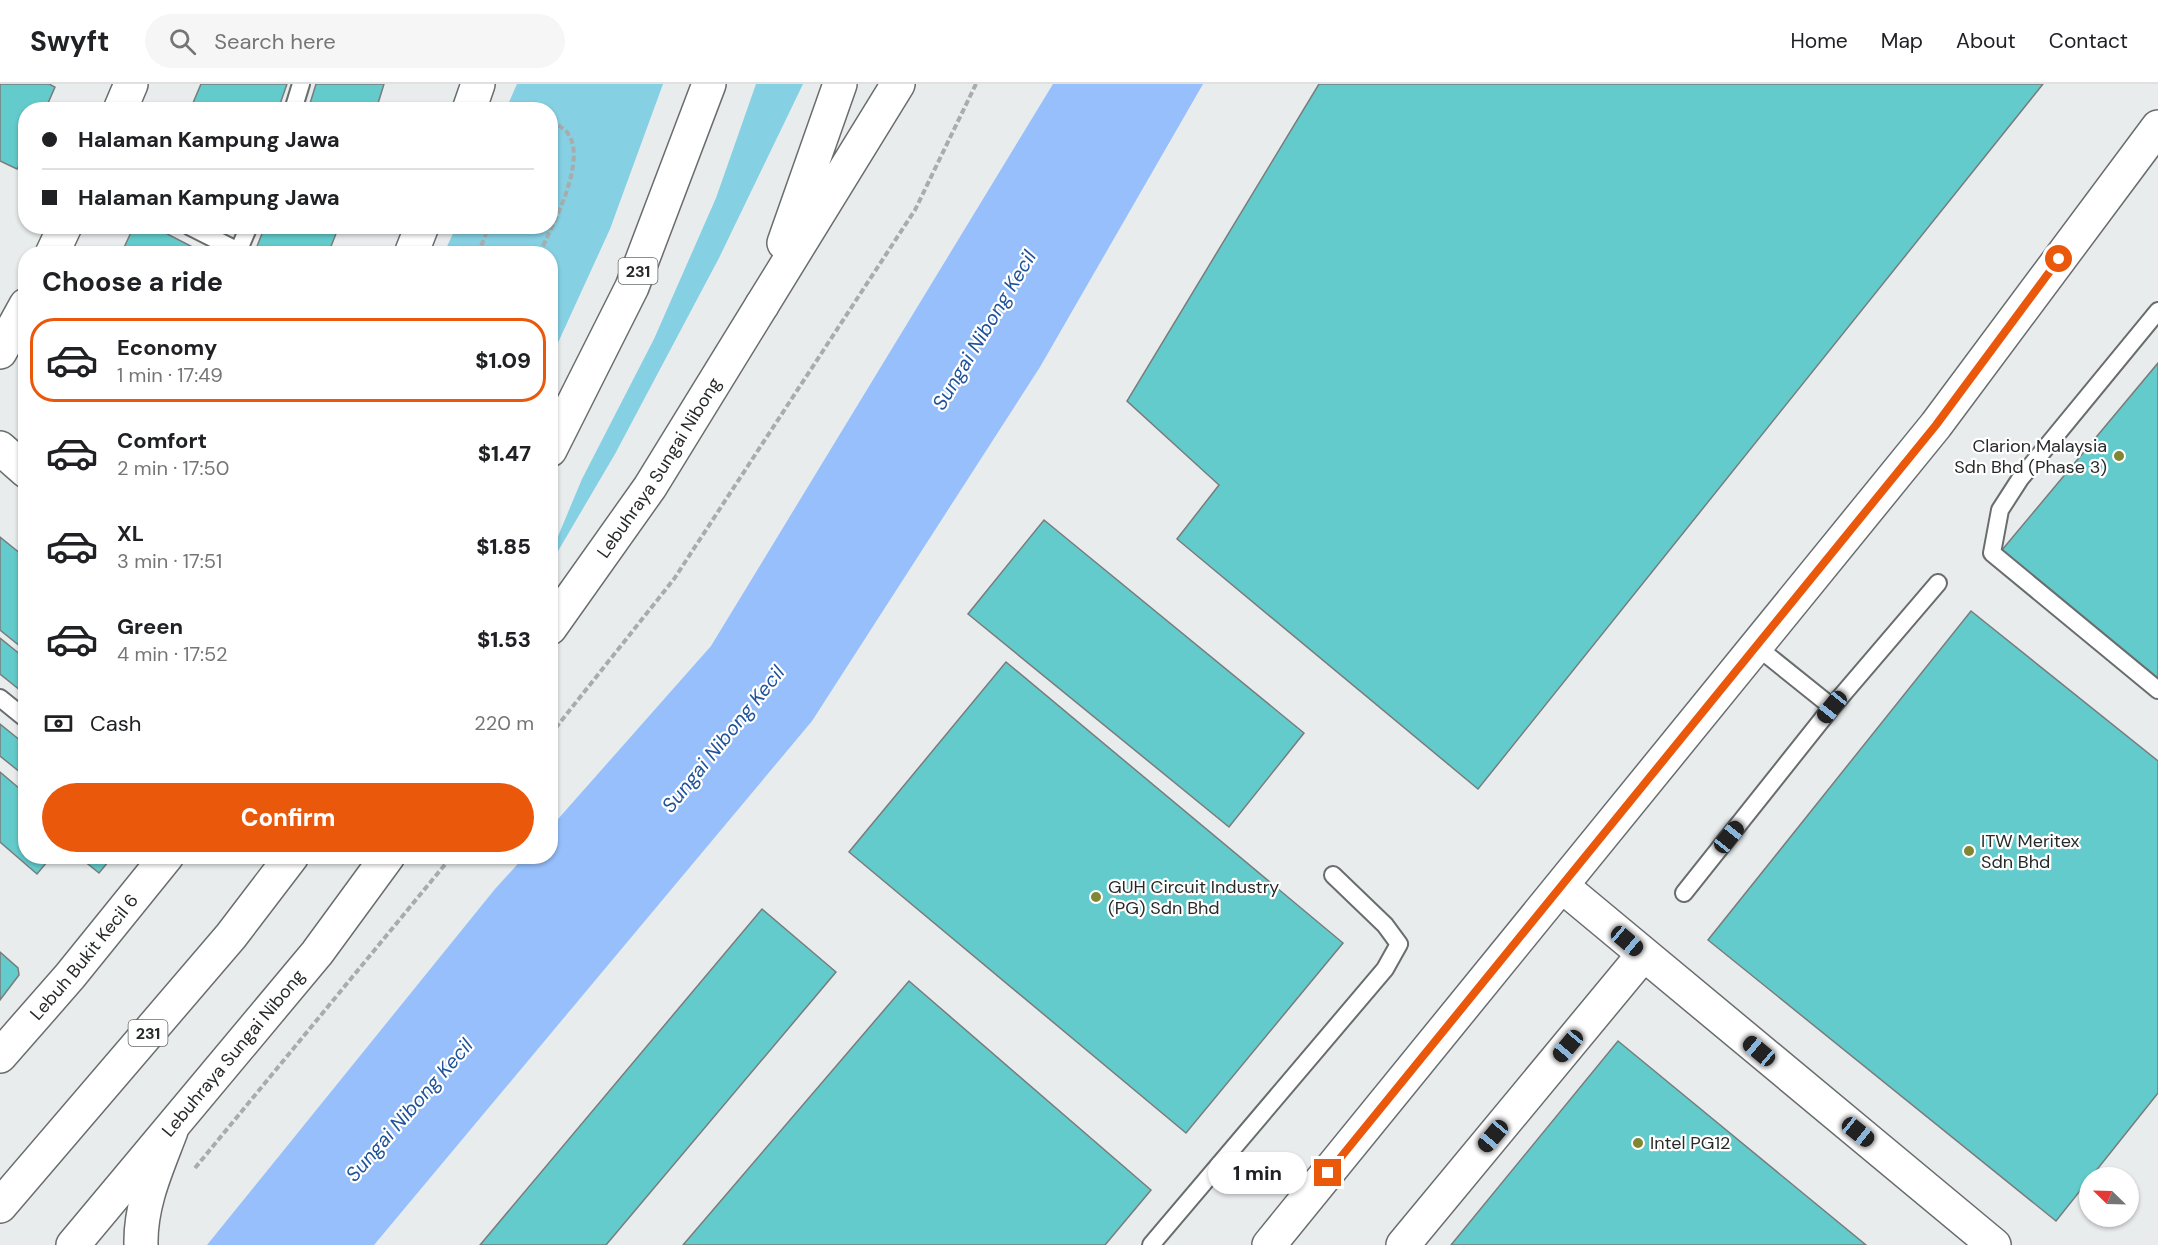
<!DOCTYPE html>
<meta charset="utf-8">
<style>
:root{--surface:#fff;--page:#f6f6f6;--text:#202124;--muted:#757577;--line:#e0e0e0;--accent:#ea580c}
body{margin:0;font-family:"DM Sans",sans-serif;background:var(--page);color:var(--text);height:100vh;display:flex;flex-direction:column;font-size:22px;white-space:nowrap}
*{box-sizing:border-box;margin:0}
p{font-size:20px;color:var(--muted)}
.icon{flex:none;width:33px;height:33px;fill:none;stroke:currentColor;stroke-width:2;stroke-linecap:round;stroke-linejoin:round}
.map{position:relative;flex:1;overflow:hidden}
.sheet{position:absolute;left:18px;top:162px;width:540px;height:618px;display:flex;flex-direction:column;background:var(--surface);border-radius:24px;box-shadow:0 2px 4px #0004}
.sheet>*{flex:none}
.guide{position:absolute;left:18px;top:18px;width:540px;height:132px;border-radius:24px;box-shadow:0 2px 4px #0004;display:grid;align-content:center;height:132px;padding:0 24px;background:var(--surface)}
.needle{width:39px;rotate:293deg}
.tools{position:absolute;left:2079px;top:1083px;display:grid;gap:12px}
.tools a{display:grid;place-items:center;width:60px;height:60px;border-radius:50%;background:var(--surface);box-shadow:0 2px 4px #0004;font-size:30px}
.end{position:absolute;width:27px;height:27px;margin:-14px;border:8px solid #ea580c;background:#fff;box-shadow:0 0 0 3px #fff}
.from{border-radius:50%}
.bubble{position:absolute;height:42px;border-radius:21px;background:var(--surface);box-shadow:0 2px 4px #0004;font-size:20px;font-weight:800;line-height:42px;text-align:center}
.car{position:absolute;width:18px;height:36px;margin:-18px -9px;border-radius:8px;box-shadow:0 0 4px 2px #0007;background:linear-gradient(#222 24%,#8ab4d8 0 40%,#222 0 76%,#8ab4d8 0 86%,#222 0)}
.guide b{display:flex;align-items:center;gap:21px;height:57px;font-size:22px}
.guide b+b{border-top:2px solid var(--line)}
.guide i{width:15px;height:15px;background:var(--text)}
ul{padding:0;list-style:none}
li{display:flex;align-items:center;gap:18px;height:84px;margin:0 12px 9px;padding:0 12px;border:3px solid transparent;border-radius:24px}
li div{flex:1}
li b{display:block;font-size:22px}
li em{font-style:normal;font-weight:800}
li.selected{border-color:var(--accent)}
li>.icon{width:54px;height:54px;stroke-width:1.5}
h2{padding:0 24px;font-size:27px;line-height:72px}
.pay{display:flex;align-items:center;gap:15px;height:66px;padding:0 24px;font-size:22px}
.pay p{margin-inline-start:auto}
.cta{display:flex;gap:12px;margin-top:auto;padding:12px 24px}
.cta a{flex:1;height:69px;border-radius:36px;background:var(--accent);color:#fff;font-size:24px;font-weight:800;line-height:69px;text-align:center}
header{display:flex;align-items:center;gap:36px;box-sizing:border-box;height:84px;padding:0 30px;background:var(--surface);border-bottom:2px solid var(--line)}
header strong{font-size:28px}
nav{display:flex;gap:33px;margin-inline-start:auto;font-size:21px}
.search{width:420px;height:54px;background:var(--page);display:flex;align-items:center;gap:15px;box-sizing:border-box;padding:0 21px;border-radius:33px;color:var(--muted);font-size:22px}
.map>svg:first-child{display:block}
.green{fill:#85d0e3}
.water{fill:#96bffb}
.building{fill:#63cbcb;stroke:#797c7c;stroke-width:1.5}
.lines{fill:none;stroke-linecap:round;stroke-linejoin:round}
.lane-casing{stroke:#696d6e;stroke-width:20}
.street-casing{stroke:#696d6e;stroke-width:36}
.secondary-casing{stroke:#696d6e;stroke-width:36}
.primary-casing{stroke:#696d6e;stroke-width:36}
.highway-casing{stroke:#696d6e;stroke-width:36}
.path{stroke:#a8acac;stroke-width:4;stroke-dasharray:6 3;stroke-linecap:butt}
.lane{stroke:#fff;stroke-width:16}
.street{stroke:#fff;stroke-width:33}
.secondary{stroke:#fff;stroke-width:33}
.primary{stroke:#fff;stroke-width:33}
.highway{stroke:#fff;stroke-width:33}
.route{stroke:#ea580c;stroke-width:8}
.poi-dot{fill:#808631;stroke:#fff;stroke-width:2}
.labels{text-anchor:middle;stroke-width:4.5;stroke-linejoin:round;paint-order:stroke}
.shield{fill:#fff;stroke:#686a6a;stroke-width:1.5}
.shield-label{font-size:16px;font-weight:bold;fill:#282a2a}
.poi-label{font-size:18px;fill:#282a2a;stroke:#fff;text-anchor:start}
.street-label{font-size:18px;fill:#282a2a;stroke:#fff}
.water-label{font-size:20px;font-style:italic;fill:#205399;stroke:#fff}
</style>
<header>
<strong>Swyft</strong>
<div class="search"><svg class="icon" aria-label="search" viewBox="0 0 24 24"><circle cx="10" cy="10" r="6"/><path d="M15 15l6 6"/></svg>Search here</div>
<nav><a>Home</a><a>Map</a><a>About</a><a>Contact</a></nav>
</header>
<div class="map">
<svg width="2158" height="1161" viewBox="0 0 2158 1161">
<rect width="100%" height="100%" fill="#e8eced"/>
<path class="green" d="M517,0h146l-53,145 -59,129 -1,-104 -106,-1 12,-26 94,-1v-116l-44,-1z
M756,0h47l-84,174 -104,196 -64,109v-10l31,-74 72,-140 62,-141z"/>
<path class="water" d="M1053,0h150l-163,283 -228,354 -438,524h-167l288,-356 29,-32 26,-1 1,-29 160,-181z"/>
<path class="building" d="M0,0h49l6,3 -10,23h-19v42l-9,17 -17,-8z
M201,0h86l-9,26h-88z
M316,0h68l-8,26h-68z
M1319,0h724l-565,705 -301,-250 42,-54 -92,-84z
M134,142h18l54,28h-85z
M265,142h74l-11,28h-74z
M2158,279v318l-156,-131z
M1044,436l260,213 -75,94 -261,-213z
M0,453l26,21v93l-26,-21z
M1971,527l187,150v332l-102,128 -348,-281z
M0,554l26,21v36l-26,-21z
M1006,578l337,281 -157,190 -337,-281z
M0,640l26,21v32l-26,-21z
M0,688l26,22v62h26l-15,18 -37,-32z
M78,772h35l-14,17z
M762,825l74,63 -230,273h-126z
M0,868l18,16 1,7 -19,25z
M909,897l242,209 -46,55h-422z
M1618,957l248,204h-415z"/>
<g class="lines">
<defs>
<path id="lane" d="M293,26l8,-26
M189,142l49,25
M237,170l12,-28
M2158,227l-138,168 -20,31 -8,43 166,137
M1756,562l76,61 106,-124
M0,614l26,21
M1684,809l148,-186
M1151,1161l234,-276 14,-25 -14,-19 -52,-50"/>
<g id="street">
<path d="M120,26l11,-26"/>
<path d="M469,26l9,-26"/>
<path d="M52,170l13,-28"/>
<path d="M411,170l11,-28"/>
<path d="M0,268l26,-47"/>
<path d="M0,364l26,23"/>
<path d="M1562,802l432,359"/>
<path id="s1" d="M0,972l70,-80 97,-120"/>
<path d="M1269,1161l667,-820 222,-298"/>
<path d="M1403,1161l240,-290"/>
</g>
<path id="secondary" d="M141,1161c-1,-41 16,-77 30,-114"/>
<g id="primary">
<path d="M550,366l82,-163 77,-203"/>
<path id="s2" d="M550,544l100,-141 112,-182"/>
<path d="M0,1122l231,-270 61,-80"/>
<path id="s3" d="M73,1161l244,-292 71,-97"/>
</g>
<path id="highway" d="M784,159l56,-159
M762,221l136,-221"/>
</defs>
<use href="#lane" class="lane-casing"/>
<use href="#street" class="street-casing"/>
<use href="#secondary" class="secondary-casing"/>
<use href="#primary" class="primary-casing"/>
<use href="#highway" class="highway-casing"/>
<path class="path" d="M478,170l11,-28
M539,170c13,-27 51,-97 27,-123 -4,-4 -11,-7 -16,-10
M550,651l124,-156 241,-369 61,-126
M195,1084l257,-312"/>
<use href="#lane" class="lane"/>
<use href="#street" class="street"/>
<use href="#secondary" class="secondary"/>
<use href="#primary" class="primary"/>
<use href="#highway" class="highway"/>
</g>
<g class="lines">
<path class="route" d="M1328,1089l608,-748 123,-166"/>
</g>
<g class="poi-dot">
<circle cx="2119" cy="372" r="6"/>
<circle cx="1969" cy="767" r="6"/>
<circle cx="1096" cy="813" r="6"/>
<circle cx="1638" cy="1059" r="6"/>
</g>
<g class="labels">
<g class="shield">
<rect x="618.5" y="174" width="39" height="26" rx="4.5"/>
<rect x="128.5" y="936" width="39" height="26" rx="4.5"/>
</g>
<g class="shield-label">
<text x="638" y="193">231</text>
<text x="148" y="955">231</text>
</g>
<g class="poi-label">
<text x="2107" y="368" text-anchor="end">Clarion Malaysia<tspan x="2107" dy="21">Sdn Bhd (Phase 3)</tspan></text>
<text x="1981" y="763">ITW Meritex<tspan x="1981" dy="21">Sdn Bhd</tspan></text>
<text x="1108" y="809">GUH Circuit Industry<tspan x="1108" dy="21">(PG) Sdn Bhd</tspan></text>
<text x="1650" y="1065">Intel PG12</text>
</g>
<g class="street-label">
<text dy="6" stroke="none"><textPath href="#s2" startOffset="194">Lebuhraya Sungai Nibong</textPath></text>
<text dy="6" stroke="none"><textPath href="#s1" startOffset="130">Lebuh Bukit Kecil 6</textPath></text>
<text dy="6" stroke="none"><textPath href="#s3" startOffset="250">Lebuhraya Sungai Nibong</textPath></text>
</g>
<g class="water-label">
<text transform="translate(984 246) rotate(-59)" y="7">Sungai Nibong Kecil</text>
<text transform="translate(723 655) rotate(-51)" y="7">Sungai Nibong Kecil</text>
<text transform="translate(409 1026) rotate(-49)" y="7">Sungai Nibong Kecil</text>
</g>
</g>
</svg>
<div class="tools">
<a><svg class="needle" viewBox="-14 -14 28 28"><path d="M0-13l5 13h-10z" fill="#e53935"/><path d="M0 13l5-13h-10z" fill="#757577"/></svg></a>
</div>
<i class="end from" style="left:2059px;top:175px"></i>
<i class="end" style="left:1328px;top:1089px"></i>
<div class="bubble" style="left:1208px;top:1068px;width:99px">1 min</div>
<i class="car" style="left:1832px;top:623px;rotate:219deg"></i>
<i class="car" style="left:1729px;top:753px;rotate:39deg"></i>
<i class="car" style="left:1627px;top:857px;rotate:130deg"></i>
<i class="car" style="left:1568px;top:962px;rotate:220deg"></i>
<i class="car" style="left:1759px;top:967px;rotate:310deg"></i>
<i class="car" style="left:1858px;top:1048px;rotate:129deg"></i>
<i class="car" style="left:1493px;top:1052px;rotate:220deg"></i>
<div class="guide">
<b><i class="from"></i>Halaman Kampung Jawa</b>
<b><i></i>Halaman Kampung Jawa</b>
</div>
<section class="sheet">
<h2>Choose a ride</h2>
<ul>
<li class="selected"><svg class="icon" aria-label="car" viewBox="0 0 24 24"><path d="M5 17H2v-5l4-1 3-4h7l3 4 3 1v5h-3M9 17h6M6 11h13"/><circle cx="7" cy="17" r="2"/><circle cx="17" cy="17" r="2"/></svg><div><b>Economy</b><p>1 min · 17:49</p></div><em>$1.09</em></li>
<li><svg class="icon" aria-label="car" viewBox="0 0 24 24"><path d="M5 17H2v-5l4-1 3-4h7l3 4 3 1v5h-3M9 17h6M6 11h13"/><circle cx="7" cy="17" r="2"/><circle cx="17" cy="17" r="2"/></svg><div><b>Comfort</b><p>2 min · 17:50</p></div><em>$1.47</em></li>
<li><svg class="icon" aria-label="car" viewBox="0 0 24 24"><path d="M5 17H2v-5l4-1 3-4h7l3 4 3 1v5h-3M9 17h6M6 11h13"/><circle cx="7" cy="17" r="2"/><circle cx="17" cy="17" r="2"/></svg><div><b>XL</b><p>3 min · 17:51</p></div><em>$1.85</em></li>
<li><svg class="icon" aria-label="car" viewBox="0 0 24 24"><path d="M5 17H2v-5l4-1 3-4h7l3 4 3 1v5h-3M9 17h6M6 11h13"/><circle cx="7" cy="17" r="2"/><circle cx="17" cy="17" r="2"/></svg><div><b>Green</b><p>4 min · 17:52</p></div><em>$1.53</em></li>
</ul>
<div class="pay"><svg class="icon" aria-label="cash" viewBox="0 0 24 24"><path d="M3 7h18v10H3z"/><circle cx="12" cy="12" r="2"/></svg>Cash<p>220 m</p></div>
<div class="cta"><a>Confirm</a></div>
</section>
</div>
